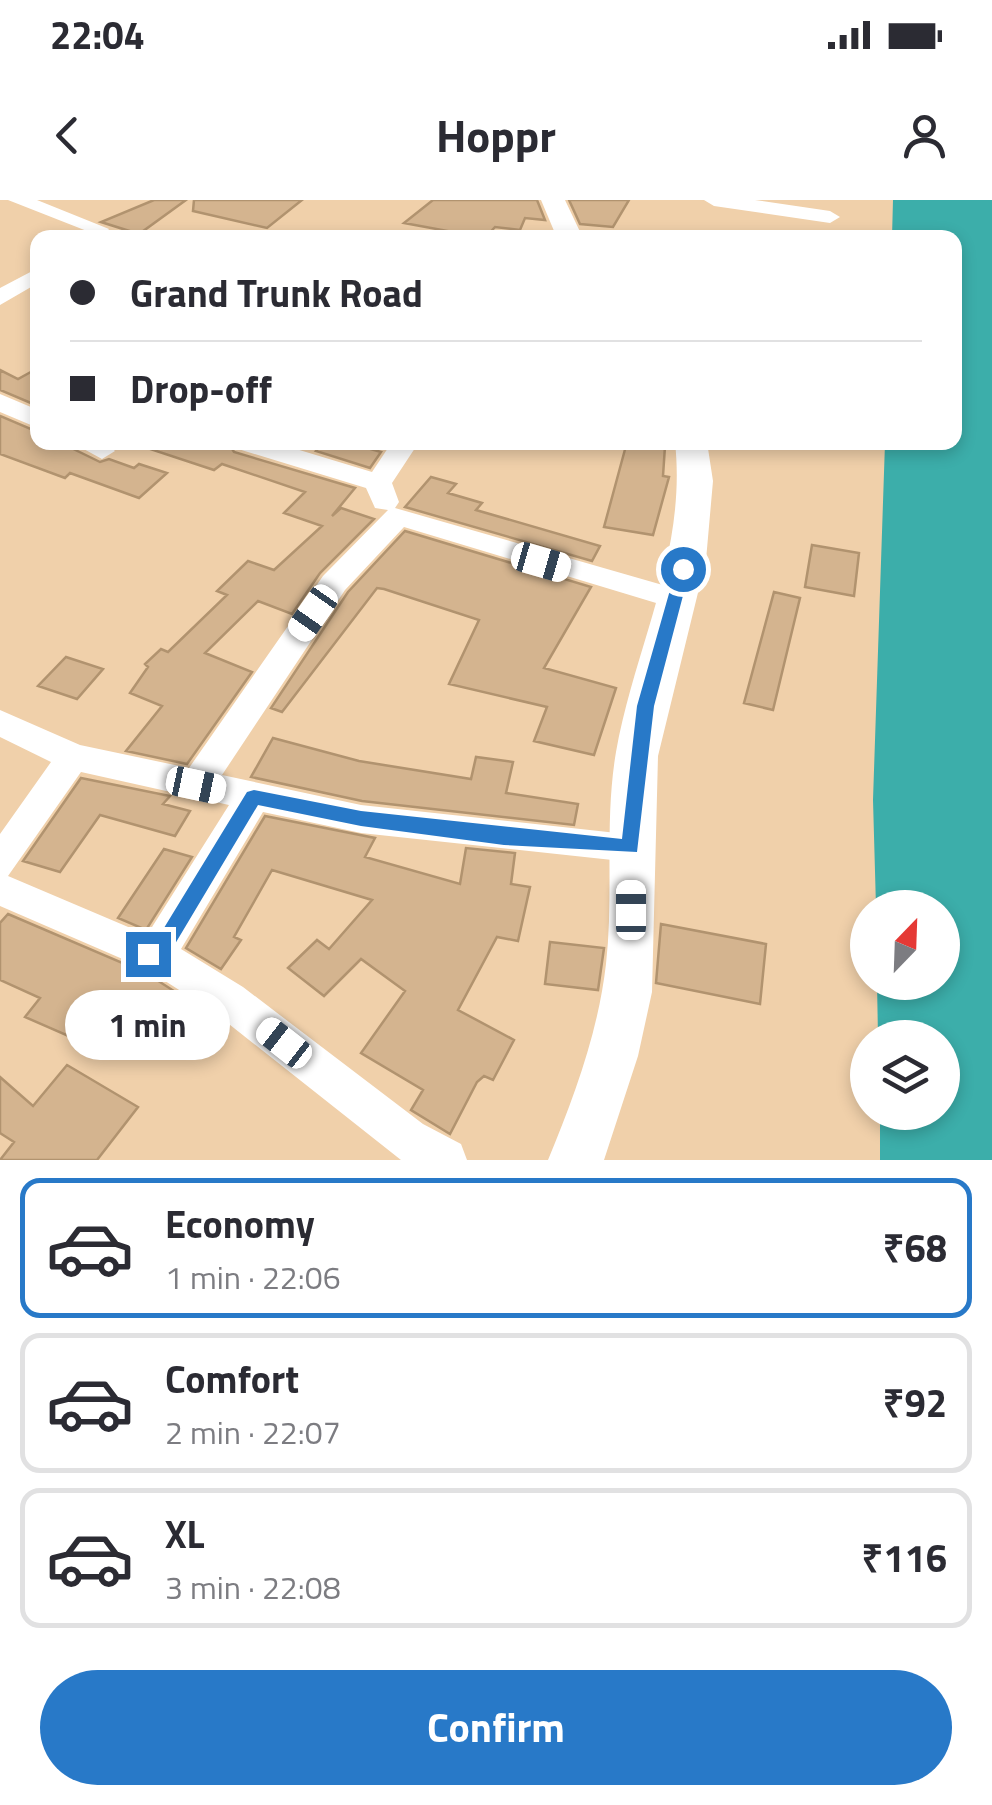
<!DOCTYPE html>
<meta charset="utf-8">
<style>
:root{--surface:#fff;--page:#f2f2f3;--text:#2b2b33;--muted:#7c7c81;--line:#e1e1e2;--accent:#2879c8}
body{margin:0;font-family:"Titillium Web",sans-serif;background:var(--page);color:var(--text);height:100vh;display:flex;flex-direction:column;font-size:38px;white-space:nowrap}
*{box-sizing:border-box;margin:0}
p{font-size:32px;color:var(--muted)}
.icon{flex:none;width:55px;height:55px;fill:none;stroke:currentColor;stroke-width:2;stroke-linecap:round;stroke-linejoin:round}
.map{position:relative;height:960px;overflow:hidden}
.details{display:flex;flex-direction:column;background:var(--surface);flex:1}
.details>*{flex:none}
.guide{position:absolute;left:30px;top:30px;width:932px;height:220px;border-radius:20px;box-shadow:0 5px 15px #0003;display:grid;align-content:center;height:220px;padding:0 40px;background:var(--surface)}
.needle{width:65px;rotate:23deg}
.controls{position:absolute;left:850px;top:690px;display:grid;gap:20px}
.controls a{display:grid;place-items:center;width:110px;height:110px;border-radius:50%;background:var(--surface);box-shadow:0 5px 15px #0003;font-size:50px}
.end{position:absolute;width:45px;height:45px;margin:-22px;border:12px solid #2879c8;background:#fff;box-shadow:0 0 0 5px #fff}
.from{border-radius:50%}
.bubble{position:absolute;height:70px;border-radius:35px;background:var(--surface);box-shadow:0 5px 15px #0003;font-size:32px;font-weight:700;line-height:70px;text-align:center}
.car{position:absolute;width:30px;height:60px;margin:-30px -15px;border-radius:12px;box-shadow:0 0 8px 2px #0007;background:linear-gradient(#fff 24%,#345 0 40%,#fff 0 76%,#345 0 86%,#fff 0)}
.guide b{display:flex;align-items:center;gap:35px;height:95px;font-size:38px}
.guide b+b{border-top:2px solid var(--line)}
.guide i{width:25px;height:25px;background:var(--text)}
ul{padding:18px 0 0;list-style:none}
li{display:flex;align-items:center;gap:30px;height:140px;margin:0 20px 15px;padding:0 20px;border:5px solid var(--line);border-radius:20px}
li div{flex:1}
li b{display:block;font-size:38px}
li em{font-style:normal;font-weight:700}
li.on{border-color:var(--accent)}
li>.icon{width:90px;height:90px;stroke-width:1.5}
.action{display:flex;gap:20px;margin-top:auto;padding:20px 40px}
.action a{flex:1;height:115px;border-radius:60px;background:var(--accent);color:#fff;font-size:40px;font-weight:700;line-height:115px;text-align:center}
.status{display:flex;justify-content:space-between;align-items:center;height:70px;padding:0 50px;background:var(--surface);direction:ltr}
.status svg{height:28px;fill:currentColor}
header{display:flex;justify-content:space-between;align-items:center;height:130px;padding:0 40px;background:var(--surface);font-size:45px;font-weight:700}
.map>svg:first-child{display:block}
.water{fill:#3caeaa}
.building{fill:#d4b48f;stroke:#b1936f;stroke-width:2.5}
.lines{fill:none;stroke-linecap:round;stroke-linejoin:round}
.minor{fill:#fff;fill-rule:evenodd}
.major{fill:#fff;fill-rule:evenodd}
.route{fill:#2879c8}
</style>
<div class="status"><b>22:04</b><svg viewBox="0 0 49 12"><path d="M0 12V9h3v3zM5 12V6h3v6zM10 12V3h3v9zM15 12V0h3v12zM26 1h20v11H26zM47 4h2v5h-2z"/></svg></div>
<header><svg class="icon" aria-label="back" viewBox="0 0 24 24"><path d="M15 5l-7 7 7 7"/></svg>Hoppr<svg class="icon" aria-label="person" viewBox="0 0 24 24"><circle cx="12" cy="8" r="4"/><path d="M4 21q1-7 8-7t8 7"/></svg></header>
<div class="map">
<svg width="992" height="960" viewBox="0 0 992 960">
<rect width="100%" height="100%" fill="#f0d0aa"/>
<path class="water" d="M893,0h99v960h-112v-47l62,-1v-74l-64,-1 -1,-54 65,-1v-74l-66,-1 -3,-107 12,-357 70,-1v-204l-63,-1z"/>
<path class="building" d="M154,0h32l-47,34 -38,-12z
M194,0h108l-35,28 -74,-17z
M433,0h104l8,20 -20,-2 -5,12 -25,-3 -10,11 -81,-15z
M569,0h60l-16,27 -33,-3z
M38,168v38l-38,-16v-20l18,9z
M0,216l38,16v10h21l41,20 9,-3 25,9 5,-4 28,9 -28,25 -69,-25 -5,5 -65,-24z
M145,242h83l6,10 121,36 -23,28 9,-8 33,11 -54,54 -28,41 -34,-13 -53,52 47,19 -65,92 -61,-13 36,-45 -32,-13 18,-26 -3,-3 16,-15 7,3 59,-57 -10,-4 31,-30 26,9 48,-44 -38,-13 21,-21 -83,-28 -8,6 -70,-23z
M627,242l38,4 -2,30 6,1 -16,58 -49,-8z
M339,243l18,2 24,7 -11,16 -54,-17 7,-7 13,3z
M431,277l25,7 -8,9 34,10 -6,7 124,36 -8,15 -187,-54z
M405,331l186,56 -47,81 72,20 -22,67 -60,-14 13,-34 -98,-23 30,-64 -95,-31 -7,-1 -95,124 -11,-4 77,-116z
M812,345l47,8 -5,43 -49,-9z
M774,392l26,6 -27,112 -29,-7z
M66,457l37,12 -26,30 -39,-13z
M273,538l86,23 112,18 5,-22 37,5 -7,31 72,11 -4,21 -212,-24 -111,-24z
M81,578l89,18 -7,8 27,7 -15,25 -75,-21 -40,57 -37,-11z
M265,616l110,22 -10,19 95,27 6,-36 49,5 -4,31 19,3 -12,54 -21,-4 -39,73 56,30 -21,40 -9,-4 -7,6 -27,52 -39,-24 12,-20 -62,-37 44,-62 -44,-32 -37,37 -36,-28 29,-28 12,9 43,-49 -100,-30 -38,67 7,3 -20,29 -35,-21z
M164,649l28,8 -46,73 -28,-12z
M8,714l138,59 62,40 -30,38 -81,-45 -24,32 -48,-21 15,-19 -40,-18v-57z
M661,724l105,20 -6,60 -104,-21z
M550,742l54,6 -6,42 -53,-6z
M67,865l71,42 -41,53h-97l14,-18 -14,-9v-56l33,29z"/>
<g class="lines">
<path class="minor" d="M8,0h29l72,29 -3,4h-14z
M704,0h51l75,11 10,6 -10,6 -116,-17z
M38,68v15l-38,22v-17z
M0,194l38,16v18l-38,-16z
M71,242h35l9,9 -13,8z
M231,242h42l99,30 20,-30h27l-27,41 7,19 -4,6 292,84 4,7 -4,7 -11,3 -272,-82 -59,63 -123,185 139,30 283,31 5,11 -5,11 -13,4 -270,-29 -98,-21 -82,137 62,38 180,137 38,20 6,16h-66l-186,-147 -67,-43 -148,-64v-72l51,-72 -51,-25v-27l80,35 109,23 134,-192 65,-66 -13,-2 -9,-20 -131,-40zM81,572l148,33 -82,130 -139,-59z"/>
<path class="major" d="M541,0h24l18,38h-26z
M675,242h32l6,39 -7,79 -48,196 -6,236 -14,64 -34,104h-56c26,-63 50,-127 58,-196 8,-70 -2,-142 10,-212 19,-106 71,-199 59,-310z"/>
</g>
<path class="route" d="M683,364l7,5 -36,137 -17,146 -133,-7 -143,-19 -103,-21 -89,149 -21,8 -7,-2v-13l15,-6 91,-149 7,-2 107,21 261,28 15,-133 39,-137z"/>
</svg>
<div class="controls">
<a><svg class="needle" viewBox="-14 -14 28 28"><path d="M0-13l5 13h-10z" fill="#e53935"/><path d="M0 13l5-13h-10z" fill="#7c7c81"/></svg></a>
<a><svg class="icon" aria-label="layers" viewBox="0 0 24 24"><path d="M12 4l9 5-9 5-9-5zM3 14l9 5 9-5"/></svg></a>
</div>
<i class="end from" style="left:683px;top:369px"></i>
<i class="end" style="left:148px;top:754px"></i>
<div class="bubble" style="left:65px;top:790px;width:165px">1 min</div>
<i class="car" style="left:541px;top:362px;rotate:106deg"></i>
<i class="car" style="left:313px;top:413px;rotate:215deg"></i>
<i class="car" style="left:196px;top:585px;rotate:102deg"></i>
<i class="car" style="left:631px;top:710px;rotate:0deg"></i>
<i class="car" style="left:284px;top:843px;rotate:308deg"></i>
<div class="guide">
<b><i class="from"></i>Grand Trunk Road</b>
<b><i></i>Drop-off</b>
</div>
</div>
<section class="details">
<ul>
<li class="on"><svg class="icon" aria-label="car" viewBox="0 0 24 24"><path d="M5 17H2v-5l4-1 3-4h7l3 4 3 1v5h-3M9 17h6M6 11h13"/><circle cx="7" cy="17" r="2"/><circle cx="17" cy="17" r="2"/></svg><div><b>Economy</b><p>1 min · 22:06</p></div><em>₹68</em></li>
<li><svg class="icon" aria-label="car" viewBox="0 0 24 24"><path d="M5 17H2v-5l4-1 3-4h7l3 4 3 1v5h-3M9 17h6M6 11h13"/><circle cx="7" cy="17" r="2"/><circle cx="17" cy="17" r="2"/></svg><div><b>Comfort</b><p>2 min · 22:07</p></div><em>₹92</em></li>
<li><svg class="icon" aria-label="car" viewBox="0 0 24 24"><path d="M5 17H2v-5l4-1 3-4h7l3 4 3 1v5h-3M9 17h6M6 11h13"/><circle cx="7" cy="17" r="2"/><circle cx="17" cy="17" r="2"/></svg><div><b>XL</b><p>3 min · 22:08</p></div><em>₹116</em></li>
</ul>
<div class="action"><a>Confirm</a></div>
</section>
